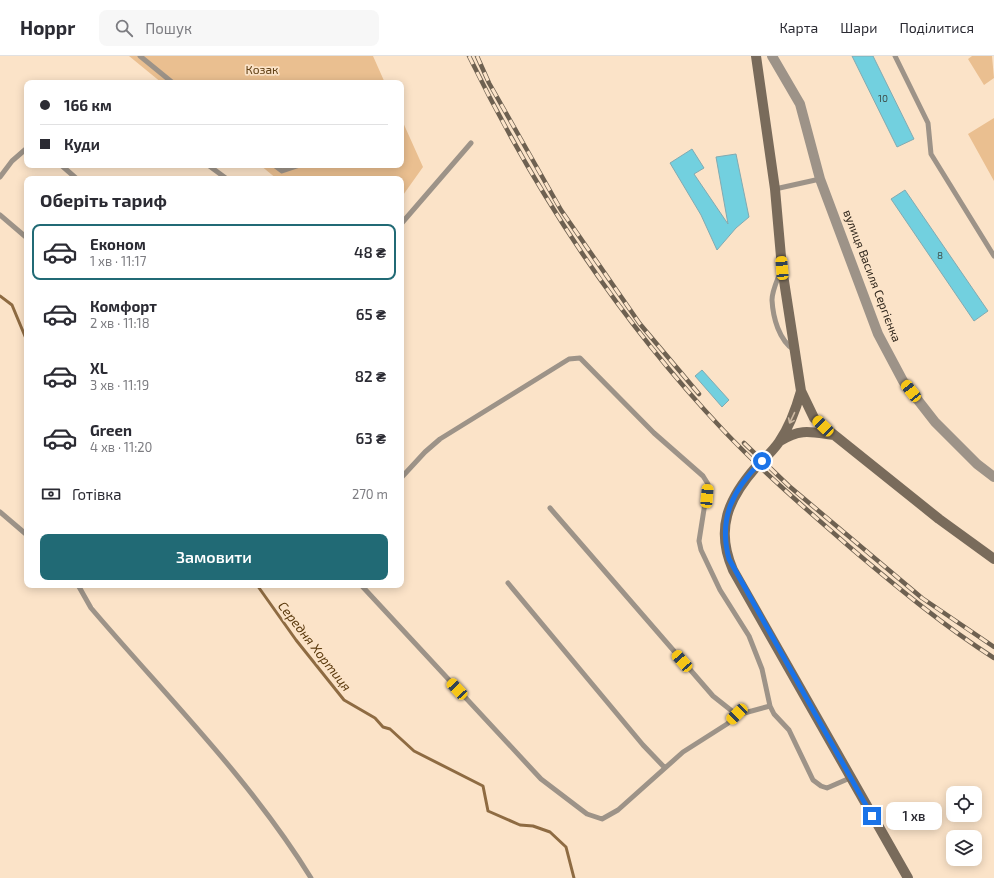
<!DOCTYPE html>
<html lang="uk">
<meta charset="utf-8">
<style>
:root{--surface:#fff;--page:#f7f7f7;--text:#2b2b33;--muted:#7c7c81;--line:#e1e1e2;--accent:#216a75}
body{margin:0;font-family:"Exo 2",sans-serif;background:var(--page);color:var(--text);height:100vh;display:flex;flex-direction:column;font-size:15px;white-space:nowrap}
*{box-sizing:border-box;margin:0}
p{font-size:13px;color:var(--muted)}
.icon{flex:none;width:22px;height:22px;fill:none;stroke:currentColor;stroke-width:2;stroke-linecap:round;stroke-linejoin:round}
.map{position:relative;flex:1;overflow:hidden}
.sheet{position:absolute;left:24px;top:120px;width:380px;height:412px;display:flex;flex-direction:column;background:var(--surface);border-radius:8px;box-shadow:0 2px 10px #0003}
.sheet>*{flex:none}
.banner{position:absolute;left:24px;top:24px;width:380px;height:88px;border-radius:8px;box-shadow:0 2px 10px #0003;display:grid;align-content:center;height:88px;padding:0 16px;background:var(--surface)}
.controls{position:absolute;left:946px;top:730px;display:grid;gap:8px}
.controls a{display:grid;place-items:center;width:36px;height:36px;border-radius:8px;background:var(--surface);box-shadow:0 2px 10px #0003;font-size:20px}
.end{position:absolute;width:18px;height:18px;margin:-9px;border:5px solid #1a73e8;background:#fff;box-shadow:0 0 0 2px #fff}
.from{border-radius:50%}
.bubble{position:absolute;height:28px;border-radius:8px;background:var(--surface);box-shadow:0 2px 10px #0003;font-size:13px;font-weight:600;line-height:28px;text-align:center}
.car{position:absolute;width:12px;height:24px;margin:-12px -6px;border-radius:5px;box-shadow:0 0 3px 1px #0007;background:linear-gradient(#f5c518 24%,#345 0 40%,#f5c518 0 76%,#345 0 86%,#f5c518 0)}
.banner b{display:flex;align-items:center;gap:14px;height:38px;font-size:15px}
.banner b+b{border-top:1px solid var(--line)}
.banner i{width:10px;height:10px;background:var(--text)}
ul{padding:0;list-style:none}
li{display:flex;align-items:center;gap:12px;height:56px;margin:0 8px 6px;padding:0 8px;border:2px solid transparent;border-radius:8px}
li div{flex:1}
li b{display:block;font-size:15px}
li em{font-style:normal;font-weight:600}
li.current{border-color:var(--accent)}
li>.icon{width:36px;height:36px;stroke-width:1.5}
h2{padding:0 16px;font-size:18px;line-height:48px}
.pay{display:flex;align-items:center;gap:10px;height:44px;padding:0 16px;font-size:15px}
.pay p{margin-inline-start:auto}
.button{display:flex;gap:8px;margin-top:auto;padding:8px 16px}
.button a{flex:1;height:46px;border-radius:8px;background:var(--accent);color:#fff;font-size:16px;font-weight:600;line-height:46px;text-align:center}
header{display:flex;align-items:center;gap:24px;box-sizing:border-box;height:56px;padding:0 20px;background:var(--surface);border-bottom:1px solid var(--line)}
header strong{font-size:19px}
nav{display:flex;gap:22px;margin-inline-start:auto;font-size:14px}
.search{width:280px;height:36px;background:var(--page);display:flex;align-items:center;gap:10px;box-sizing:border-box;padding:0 14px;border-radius:8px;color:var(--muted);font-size:15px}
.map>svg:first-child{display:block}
.green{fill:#eabf90}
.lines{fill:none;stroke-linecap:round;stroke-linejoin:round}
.stream{stroke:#8e6b42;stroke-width:3}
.building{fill:#72d0df;stroke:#82aab1}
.lane{stroke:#9d9388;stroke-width:5}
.street{stroke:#9d9388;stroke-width:10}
.secondary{stroke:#796b5b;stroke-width:10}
.rail-casing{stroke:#6e6151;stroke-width:4.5}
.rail{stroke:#fbe3c8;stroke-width:3;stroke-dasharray:9;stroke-linecap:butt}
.oneway{stroke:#ceb9a2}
.route{stroke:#1a73e8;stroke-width:5}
.labels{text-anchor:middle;stroke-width:3.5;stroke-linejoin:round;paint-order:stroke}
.number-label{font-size:10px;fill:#3f504c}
.park-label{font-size:12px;fill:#624116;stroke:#fbe3c8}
.street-label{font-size:12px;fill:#2e251b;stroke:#fbe3c8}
.water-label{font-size:13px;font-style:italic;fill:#573609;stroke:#fbe3c8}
</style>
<header>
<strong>Hoppr</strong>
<div class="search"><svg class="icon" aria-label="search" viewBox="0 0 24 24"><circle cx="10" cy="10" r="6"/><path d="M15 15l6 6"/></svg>Пошук</div>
<nav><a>Карта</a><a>Шари</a><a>Поділитися</a></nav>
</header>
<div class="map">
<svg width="994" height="822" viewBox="0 0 994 822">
<rect width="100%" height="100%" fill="#fbe3c8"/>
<path class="green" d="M129,0h244l12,27h-223z
M972,0h20l2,22 -10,7 -16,-26z
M401,62l22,49 -22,31v-19h-124l-17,-14h141z
M994,62v63l-26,-47z"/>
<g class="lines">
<path class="stream" d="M0,240l12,9 15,36
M257,529l39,55 48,60 31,18 8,9 7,2 24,22 69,35 5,25 32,14 13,1 17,6 16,15 8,31"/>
</g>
<path class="building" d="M852,0h21l41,83 -17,8z
M692,93l12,19 -10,6 34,50 -12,-67 20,-3 13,63 -13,11 -19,22 -16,-35 -31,-52z
M905,134l83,121 -14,10 -83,-122z
M702,314l27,30 -7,7 -27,-31z"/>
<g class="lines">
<path class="lane" d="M140,0l33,27
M895,0l33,67 3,31 63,102
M61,109l16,14
M208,109l19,14
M274,109l8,6 18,-6
M0,121l12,-16 15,-13
M775,133l45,-10
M0,159l27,23
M401,168l70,-81
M780,217c-3,8 -8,18 -8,27 1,18 7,40 22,50
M401,422l24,-26 15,-13 129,-80 11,-1 74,75 49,43 5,8 -9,57 2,9 19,40 29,46 13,33 8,37 4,8 15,16 24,50 8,6 6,2 23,-10
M550,452l163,188 24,19
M0,456l27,23
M508,527l135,162 22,23
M78,529l13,23c75,88 159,171 220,270
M361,529l180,194 46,35 15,5 16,-9 65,-58 44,-28 10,-9 33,-9"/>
<path class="street" d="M772,0l28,48 20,75 58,155 25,47 32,41 42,42 17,13"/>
<path class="secondary" d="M756,0l19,133 7,79 19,123 13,27 9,8 116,93 55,40
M801,335c-5,18 -11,35 -22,51 -6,9 -15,17 -23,25 -28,32 -41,62 -23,103l175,308
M780,385c21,-13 31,-9 54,-6"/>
<defs>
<path id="rail" d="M469,0c66,136 151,265 255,375 40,42 84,80 128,118 46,39 92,77 142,109
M477,0l12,27 72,127 79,114 59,70
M744,387l45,43 133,112 72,49"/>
</defs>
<use href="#rail" class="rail-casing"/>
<use href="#rail" class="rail"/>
</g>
<defs><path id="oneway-shaft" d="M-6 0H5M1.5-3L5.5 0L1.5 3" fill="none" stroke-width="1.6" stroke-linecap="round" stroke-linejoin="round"/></defs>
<use class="oneway" href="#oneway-shaft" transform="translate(792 362) rotate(115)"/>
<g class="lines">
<path class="route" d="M762,405c-29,28 -44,57 -33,98l143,257"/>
</g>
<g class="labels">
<g class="number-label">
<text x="883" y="46">10</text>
<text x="940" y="203">8</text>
</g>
<g class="park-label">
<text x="262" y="18">Козак</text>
</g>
<g class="street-label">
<text transform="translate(872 220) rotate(69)" y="4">вулиця Василя Сергієнка</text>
</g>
<g class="water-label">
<text transform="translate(315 590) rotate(52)" y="5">Середня Хортиця</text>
</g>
</g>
</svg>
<div class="controls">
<a><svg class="icon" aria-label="locate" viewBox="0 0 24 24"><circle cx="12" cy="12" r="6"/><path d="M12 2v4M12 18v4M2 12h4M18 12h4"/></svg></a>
<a><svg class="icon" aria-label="layers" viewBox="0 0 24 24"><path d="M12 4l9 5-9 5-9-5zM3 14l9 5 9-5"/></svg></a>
</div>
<i class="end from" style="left:762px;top:405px"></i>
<i class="end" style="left:872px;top:760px"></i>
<div class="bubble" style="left:886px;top:746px;width:56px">1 хв</div>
<i class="car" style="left:782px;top:212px;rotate:355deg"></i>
<i class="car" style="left:911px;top:335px;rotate:322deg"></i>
<i class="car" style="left:823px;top:370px;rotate:314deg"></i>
<i class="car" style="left:707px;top:440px;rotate:5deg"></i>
<i class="car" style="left:682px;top:605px;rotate:319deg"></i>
<i class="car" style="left:457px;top:633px;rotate:317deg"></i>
<i class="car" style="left:737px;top:658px;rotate:226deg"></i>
<div class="banner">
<b><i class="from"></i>166 км</b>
<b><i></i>Куди</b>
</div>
<section class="sheet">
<h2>Оберіть тариф</h2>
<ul>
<li class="current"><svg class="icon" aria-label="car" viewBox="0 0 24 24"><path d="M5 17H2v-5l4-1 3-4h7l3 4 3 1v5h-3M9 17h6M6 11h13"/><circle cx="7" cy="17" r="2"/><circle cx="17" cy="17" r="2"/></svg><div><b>Економ</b><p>1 хв · 11:17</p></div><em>48 ₴</em></li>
<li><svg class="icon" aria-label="car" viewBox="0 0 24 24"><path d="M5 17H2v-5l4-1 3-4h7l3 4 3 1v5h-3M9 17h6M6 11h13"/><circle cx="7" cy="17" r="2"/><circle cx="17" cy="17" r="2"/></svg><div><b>Комфорт</b><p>2 хв · 11:18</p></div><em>65 ₴</em></li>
<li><svg class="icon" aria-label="car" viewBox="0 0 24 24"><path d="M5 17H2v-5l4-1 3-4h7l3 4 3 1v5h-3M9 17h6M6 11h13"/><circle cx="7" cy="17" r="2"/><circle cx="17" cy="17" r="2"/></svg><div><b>XL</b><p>3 хв · 11:19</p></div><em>82 ₴</em></li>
<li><svg class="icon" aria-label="car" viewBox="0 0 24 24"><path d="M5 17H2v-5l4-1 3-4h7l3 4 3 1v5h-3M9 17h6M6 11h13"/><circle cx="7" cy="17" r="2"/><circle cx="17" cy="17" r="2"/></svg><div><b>Green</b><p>4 хв · 11:20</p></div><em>63 ₴</em></li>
</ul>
<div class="pay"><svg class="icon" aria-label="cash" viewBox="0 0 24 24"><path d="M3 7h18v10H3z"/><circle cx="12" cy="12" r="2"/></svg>Готівка<p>270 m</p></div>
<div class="button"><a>Замовити</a></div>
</section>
</div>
